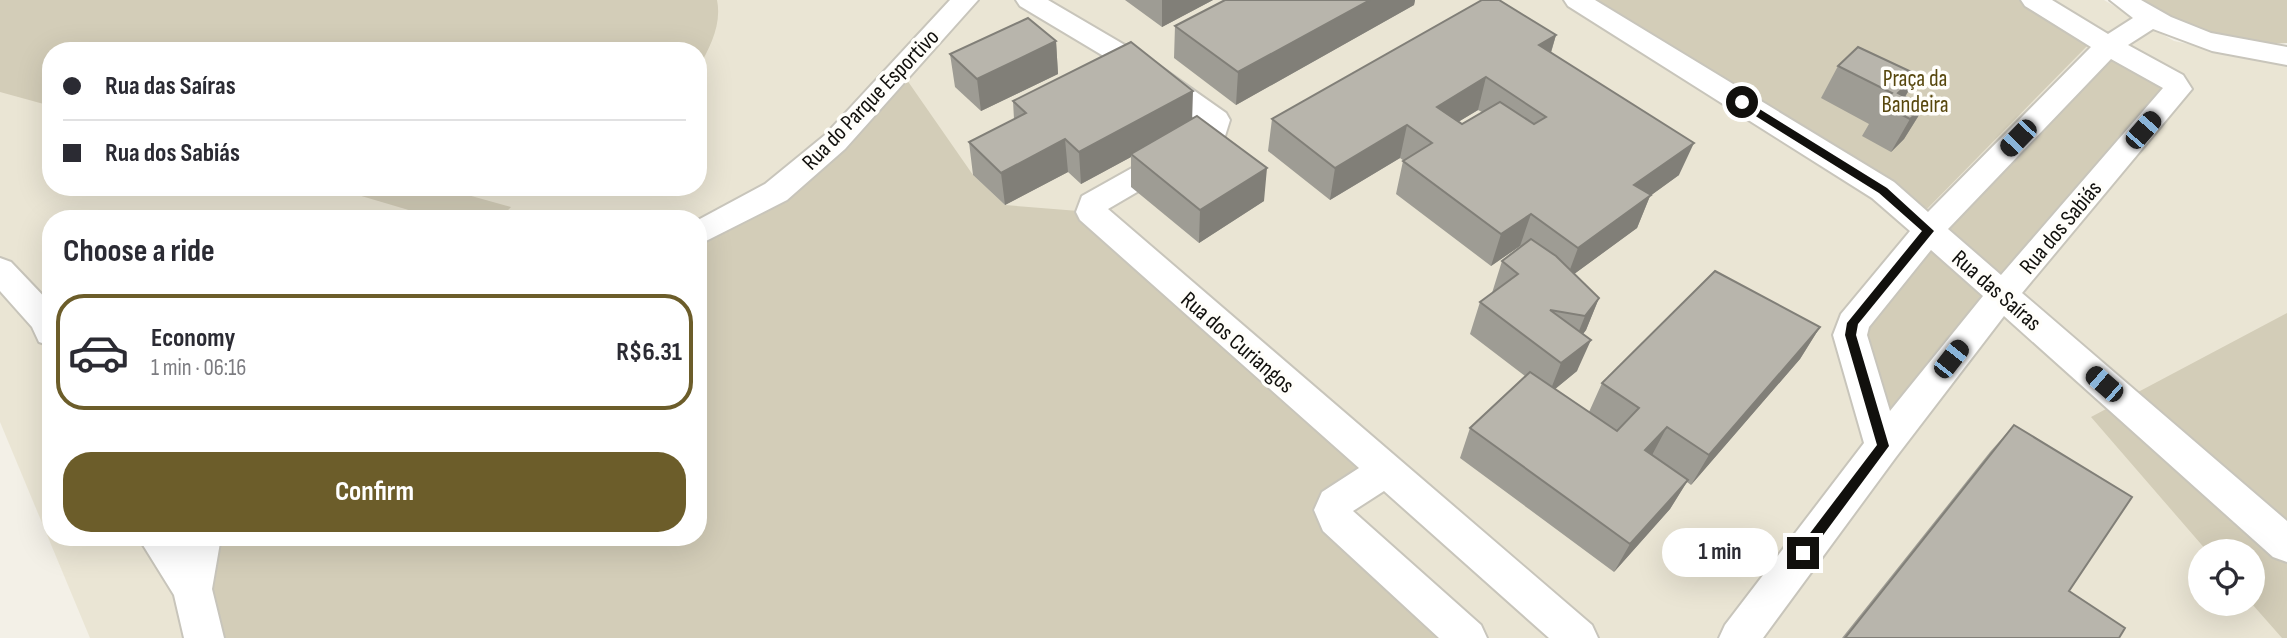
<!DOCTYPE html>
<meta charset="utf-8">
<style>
:root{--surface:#fff;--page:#f7f7f7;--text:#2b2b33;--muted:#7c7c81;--line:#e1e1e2;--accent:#6c5d2a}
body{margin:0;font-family:"Sofia Sans Condensed",sans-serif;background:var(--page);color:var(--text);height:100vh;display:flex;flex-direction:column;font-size:26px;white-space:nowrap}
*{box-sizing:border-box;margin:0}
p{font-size:23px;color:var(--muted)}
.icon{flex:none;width:38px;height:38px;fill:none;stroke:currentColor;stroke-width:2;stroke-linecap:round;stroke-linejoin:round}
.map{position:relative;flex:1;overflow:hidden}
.sheet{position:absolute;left:42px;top:210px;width:665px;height:336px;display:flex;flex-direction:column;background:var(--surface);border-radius:28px;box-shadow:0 7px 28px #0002}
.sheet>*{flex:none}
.banner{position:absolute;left:42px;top:42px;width:665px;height:154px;border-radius:28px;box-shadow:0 7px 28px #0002;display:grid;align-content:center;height:154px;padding:0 21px;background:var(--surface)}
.fabs{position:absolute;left:2188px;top:539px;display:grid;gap:14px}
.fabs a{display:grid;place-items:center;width:77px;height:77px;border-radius:50%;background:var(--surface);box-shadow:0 7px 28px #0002;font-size:35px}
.end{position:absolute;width:32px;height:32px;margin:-16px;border:9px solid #11100d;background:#fff;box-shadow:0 0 0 4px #fff}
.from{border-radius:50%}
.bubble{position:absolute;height:49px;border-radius:24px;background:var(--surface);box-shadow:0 7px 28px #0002;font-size:23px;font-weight:700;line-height:49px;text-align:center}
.car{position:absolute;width:21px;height:42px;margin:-21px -10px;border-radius:9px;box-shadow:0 0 5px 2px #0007;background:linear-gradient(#222 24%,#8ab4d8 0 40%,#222 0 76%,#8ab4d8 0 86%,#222 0)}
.banner b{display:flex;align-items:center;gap:24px;height:66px;font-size:26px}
.banner b+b{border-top:2px solid var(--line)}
.banner i{width:18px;height:18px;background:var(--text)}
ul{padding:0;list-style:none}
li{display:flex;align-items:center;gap:21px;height:116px;margin:0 14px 10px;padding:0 7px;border:4px solid transparent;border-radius:28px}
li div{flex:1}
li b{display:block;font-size:26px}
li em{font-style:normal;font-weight:700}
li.current{border-color:var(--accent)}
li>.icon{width:63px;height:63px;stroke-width:1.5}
h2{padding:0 21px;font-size:32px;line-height:84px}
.primary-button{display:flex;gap:14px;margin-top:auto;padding:14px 21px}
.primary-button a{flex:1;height:80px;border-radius:28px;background:var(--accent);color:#fff;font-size:28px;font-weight:700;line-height:80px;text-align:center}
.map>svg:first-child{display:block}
.built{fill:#eae5d4;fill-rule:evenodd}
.green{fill:#d3cdb8}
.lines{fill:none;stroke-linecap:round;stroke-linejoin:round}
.street-casing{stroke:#c8c5bb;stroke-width:4}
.street{fill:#fff;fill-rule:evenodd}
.wall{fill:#9e9c94;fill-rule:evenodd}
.shaded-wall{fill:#817f78}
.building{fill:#b8b5ac;stroke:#817f78;stroke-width:2;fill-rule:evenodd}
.route{fill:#11100d}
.labels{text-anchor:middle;stroke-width:7;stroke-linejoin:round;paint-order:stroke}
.park-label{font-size:23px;fill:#57470d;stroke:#fffefa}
.street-label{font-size:23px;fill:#11100d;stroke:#fffefa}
</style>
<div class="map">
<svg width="2287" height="638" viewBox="0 0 2287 638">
<rect width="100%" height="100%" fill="#f3f0e7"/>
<path class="built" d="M0,0h2104l70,41 113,24v573h-2197l-90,-216zM51,51h647v136h-647zM51,219h647v318h-647zM2200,551h52v53h-52z"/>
<path class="green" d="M0,0h717c5,24 -7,48 -19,68v-17h-647v55l-51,-14z
M1593,0h432l67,41 -167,170z
M2141,0h146v43c-49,5 -106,-14 -146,-43z
M2108,46l65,35 -290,365 -32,-118z
M900,70l73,105 32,30 86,7 294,259 -50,32 132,135h-1263l-4,-101h498v-303l78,-42z
M331,187h152l-26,5 54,15 -11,12h-61z
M2287,313v325h-5l-30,-34v-53h-45l-116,-134z"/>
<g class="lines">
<defs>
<path id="street" d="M950,0h28l-133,149 -58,51 -89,45v-25l67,-36 60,-49z
M1016,0h32l104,61 74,52 4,7 -5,16 -23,18 -94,55 484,416 6,13h-49l-165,-147 -31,20 128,114 6,13h-48l-116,-107 -9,-21 8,-18 37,-24 -279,-248 -4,-8 6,-16 100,-56 19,-17 -69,-50 -112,-67z
M1564,0h31l299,182 34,30 163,-165 -66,-41 -4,-6h31l56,34 25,-16 -23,-18h31l30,17 40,16 76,14v18l-75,-14 -59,-22 -25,16 55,30 9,14 -170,204 265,228v41l-14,-5 -269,-241 -108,141 -133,181h-44l6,-13 139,-182 -31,-108 8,-21 69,-83 -38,-33 -304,-192zM2111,59l52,29 -162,187 -53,-46zM1931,250l52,46 -93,115 -23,-76 2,-8z
M0,258l11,4 40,42v42l-12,-4 -7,-15 -32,-36z
M138,537h41l3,5 1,-5h38l-9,52 12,49h-40l-10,-43z"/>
</defs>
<use href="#street" class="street-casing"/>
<use href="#street" class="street"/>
</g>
<path class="wall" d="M1125,0h88l-51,27z
M1225,0h190l-1,5 -178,100 -62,-47 1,-32z
M1556,35l-5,18 128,122 -29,21 -13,32 -63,46 25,24 -13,32 -3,4 -6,37 -22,18 34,23 13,-29 218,-56 -20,32 -109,126 -4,-3 -17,27 -56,63 -154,-114 10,-30 55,-52 -55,-42 10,-32 12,-9 10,-32 19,-14 -1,-1 -29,20 -95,-72 7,-33h1l-4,-3 -70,42 -62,-49 4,-32zM1478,110l4,2 -20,12 -4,-2z
M1056,41l2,33 -77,37 -26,-24 -5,-33z
M1838,66l80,9 -13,22 19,10 -20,32 -13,13 -29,-16 7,-12 -48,-26z
M1013,101l179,18 72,82 -65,42 -68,-56v-30l-50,27 -13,-12 -63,33 -32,-30 -4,-33 45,-23z
M2014,425l55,166 50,47h-277l148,-186z"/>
<path class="shaded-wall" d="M1162,0h51l-51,27z
M1370,0h45l-1,5 -178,100 2,-33z
M1556,35l-10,33 -7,-23z
M1056,41l2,33 -77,37 -4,-32z
M1918,75l-20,33v-15z
M1486,77l-8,33 -48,29 7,-32z
M1193,91l-1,32 -61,31v3l-50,27 -2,-32z
M1924,107l-20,32 -13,13 19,-33z
M1407,125l-7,33 -70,42 5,-32z
M1065,139l3,33 -63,33 -4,-32z
M1694,143l-15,32 -29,21 -13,32 -71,52 12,-32 56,-63z
M1267,168l-3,33 -65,42 1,-33z
M1531,214l-11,32 -29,20 10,-32z
M1599,298l-13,32 -14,18 13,-32z
M1820,327l-20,32 -109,126 18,-30z
M1591,340l-14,31 -28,23 12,-31z
M1667,427l-16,30 -6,-7z
M1688,480l-18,29 -56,63 16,-28z"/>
<path class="building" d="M1225,0h145l-132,72 -63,-46z
M1482,0h17l57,35 -17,10 155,98 -60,42 17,10 -73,53 -47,-34 -30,20 -98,-73 29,-18 -25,-18 -72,43 -63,-49zM1486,77l60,40 -12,7 -34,-22 -38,22 -25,-17z
M1028,18l28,23 -79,38 -27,-25z
M1131,42l62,49 -114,61 -14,-13 -64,34 -32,-31 57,-29 -13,-12z
M1858,47l60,28 -20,18 26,14 -14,12 -29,-15 11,-11 -54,-27z
M1197,116l70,52 -67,42 -69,-56z
M1531,239l25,17 43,42 -14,18 -35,-6 41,30 -30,23 -81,-61 38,-28 -16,-13z
M1715,271l105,56 -111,128 -42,-28 -22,23 43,30 -58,64 -160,-116 60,-56 87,59 22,-23 -37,-25z
M2014,425l118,72 -63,94 56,37 -6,10h-274z"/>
<path class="route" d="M1738,100h7l142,88 47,43 -76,93 -2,11 33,111 -82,111 -4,1 -7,-5 2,-4 79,-104 -32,-110 2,-12 75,-92 -43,-38 -141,-88z"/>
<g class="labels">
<g class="park-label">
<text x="1915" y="86">Praça da<tspan x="1915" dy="26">Bandeira</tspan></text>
</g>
<g class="street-label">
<text transform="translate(870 99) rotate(-46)" y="8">Rua do Parque Esportivo</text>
<text transform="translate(2060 227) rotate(-50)" y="8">Rua dos Sabiás</text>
<text transform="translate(1997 290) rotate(41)" y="8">Rua das Saíras</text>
<text transform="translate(1238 342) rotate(41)" y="8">Rua dos Curiangos</text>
</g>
</g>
</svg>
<div class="fabs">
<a><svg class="icon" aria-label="locate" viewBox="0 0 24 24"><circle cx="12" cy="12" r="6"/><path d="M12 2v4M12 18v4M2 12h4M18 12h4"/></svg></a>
</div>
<i class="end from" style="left:1742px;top:102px"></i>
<i class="end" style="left:1803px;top:553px"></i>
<div class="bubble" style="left:1662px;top:528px;width:116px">1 min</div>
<i class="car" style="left:2143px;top:130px;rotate:41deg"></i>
<i class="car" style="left:2018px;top:138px;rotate:224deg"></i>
<i class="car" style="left:1951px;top:359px;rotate:38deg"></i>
<i class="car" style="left:2104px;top:384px;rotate:311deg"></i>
<div class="banner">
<b><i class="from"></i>Rua das Saíras</b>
<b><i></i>Rua dos Sabiás</b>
</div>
<section class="sheet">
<h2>Choose a ride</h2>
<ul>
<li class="current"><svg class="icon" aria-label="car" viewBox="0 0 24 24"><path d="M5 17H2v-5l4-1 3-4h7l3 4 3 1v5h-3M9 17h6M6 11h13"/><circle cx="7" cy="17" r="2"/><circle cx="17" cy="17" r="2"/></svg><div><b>Economy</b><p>1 min · 06:16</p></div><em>R$6.31</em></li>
</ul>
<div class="primary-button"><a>Confirm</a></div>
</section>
</div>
